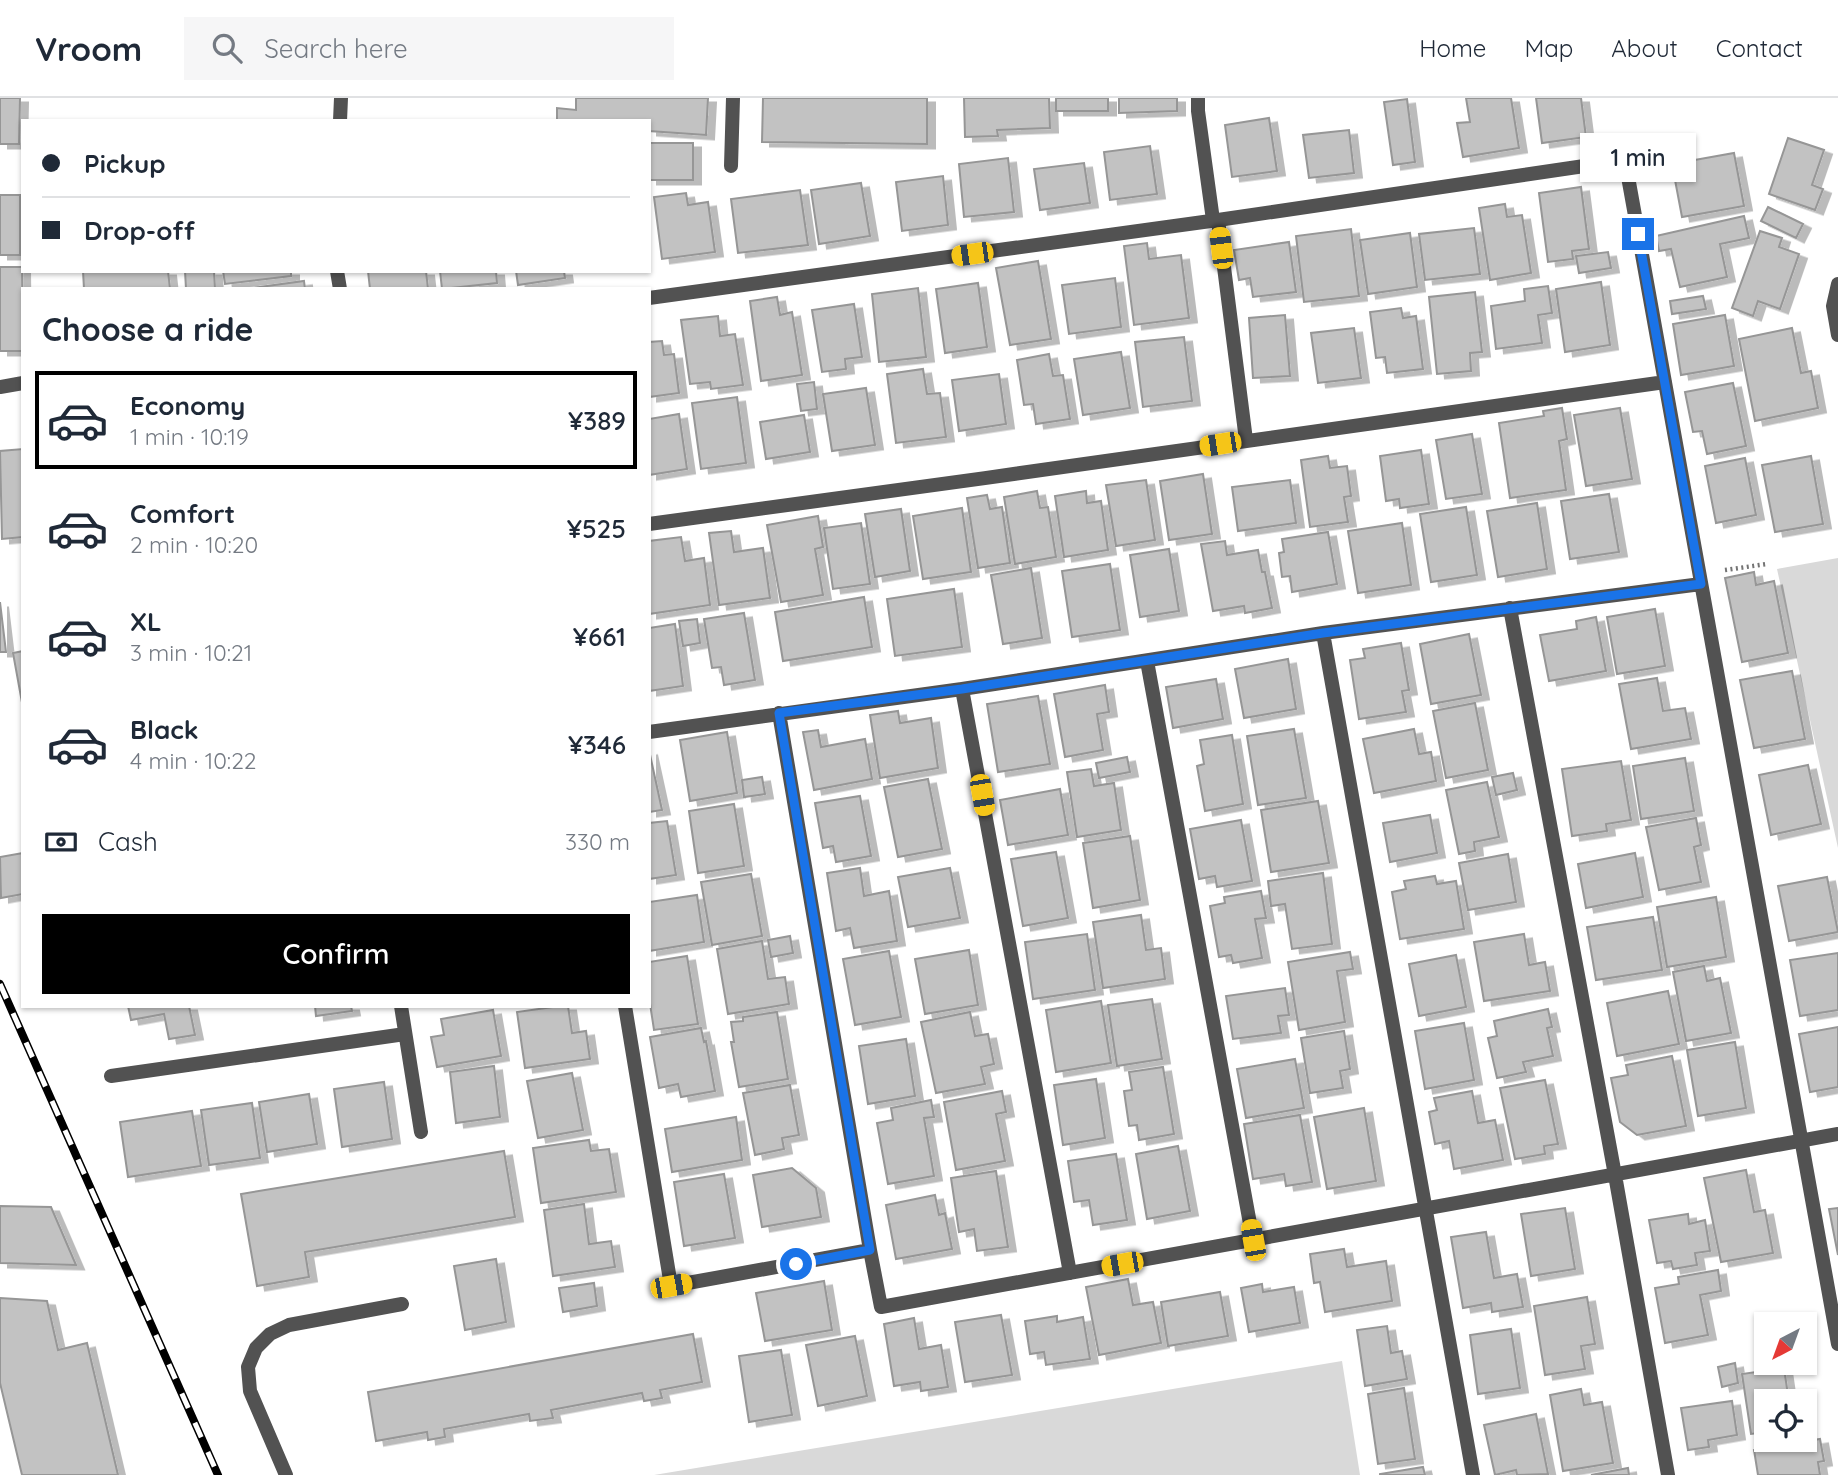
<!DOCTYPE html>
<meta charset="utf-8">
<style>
:root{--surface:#fff;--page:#f6f6f7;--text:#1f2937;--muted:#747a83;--line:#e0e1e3;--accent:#000}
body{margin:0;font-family:Quicksand,sans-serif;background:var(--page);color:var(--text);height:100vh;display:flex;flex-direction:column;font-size:26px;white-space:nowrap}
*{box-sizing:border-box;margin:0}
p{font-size:23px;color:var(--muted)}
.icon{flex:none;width:38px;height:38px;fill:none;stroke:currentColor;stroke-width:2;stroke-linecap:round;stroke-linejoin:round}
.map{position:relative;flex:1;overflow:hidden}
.panel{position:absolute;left:21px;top:189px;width:630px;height:721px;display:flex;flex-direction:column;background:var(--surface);border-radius:0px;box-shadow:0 2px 5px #0004}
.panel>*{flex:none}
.guide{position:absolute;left:21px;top:21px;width:630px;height:154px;border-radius:0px;box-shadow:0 2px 5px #0004;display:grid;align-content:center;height:154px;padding:0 21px;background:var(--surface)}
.needle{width:46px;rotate:221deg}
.controls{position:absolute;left:1754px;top:1214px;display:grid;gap:14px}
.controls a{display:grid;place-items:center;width:63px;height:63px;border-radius:0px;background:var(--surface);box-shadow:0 2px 5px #0004;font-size:35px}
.end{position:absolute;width:32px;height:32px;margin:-16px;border:9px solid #1a73e8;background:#fff;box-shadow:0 0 0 4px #fff}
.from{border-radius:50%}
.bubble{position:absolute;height:49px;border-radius:0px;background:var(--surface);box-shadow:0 2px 5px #0004;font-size:23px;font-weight:600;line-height:49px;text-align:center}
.car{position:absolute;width:21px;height:42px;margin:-21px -10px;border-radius:9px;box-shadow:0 0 5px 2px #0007;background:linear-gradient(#f5c518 24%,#345 0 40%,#f5c518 0 76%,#345 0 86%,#f5c518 0)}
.guide b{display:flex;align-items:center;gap:24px;height:66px;font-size:26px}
.guide b+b{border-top:2px solid var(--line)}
.guide i{width:18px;height:18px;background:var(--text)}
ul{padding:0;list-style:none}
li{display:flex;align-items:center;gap:21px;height:98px;margin:0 14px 10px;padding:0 7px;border:4px solid transparent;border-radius:0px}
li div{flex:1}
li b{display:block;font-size:26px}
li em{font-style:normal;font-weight:600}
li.current{border-color:var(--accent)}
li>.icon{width:63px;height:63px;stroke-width:1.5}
h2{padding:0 21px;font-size:32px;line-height:84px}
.pay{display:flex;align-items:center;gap:18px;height:77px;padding:0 21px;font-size:26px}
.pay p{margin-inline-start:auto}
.cta{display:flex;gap:14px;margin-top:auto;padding:14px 21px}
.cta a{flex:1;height:80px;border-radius:0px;background:var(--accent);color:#fff;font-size:28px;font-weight:600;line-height:80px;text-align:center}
header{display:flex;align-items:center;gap:42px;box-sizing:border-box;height:98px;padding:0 35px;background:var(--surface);border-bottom:2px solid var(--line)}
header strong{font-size:33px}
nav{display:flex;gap:38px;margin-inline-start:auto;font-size:24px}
.search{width:490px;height:63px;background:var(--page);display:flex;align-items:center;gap:18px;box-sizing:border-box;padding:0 24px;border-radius:0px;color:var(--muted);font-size:26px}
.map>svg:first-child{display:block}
.green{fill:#d9d9d9}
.building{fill:#c2c2c2;stroke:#969696;stroke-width:2;filter:url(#shadow)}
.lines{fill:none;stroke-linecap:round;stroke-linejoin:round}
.path{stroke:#747474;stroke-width:4.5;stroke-dasharray:2 3.5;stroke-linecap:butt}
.minor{stroke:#525252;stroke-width:14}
.rail-casing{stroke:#000;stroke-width:8}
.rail{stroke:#fff;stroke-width:5;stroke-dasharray:16;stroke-linecap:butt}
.route{stroke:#1a73e8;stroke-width:9}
</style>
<header>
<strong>Vroom</strong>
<div class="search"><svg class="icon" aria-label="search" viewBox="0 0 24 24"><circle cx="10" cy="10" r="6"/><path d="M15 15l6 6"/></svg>Search here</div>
<nav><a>Home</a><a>Map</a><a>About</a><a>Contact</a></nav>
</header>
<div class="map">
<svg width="1838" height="1377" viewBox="0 0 1838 1377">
<defs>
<filter id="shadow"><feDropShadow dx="8" dy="4.5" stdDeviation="0" flood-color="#0004"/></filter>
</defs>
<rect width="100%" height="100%" fill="#fff"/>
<path class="green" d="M1838,460v290l-61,-279z
M1342,1263l18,114h-706z"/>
<path class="building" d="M0,0h20l-1,46h-19z
M576,0h132l-2,37 -57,-4v-10h-92v-13l19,2z
M763,0h164v46l-165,-2z
M964,0h85l1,30 -53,2 1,6 -33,1z
M1056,0h52v13h-52z
M1119,0h58v13l-58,2z
M1466,0h45l8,50 -56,9 -6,-34 13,-1z
M1536,0h45l5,39 -44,6z
M1407,1l8,63 -22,3 -9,-63z
M1269,20l8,53 -45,6 -7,-52z
M1349,32l5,43 -45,5 -6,-43z
M1788,40l36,12 -12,35 11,4 -8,21 -46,-16z
M649,45h44v37h-44z
M1150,48l7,48 -47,6 -6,-48z
M1734,55l10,53 -62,11 -10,-53z
M1008,60l6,54 -50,5 -5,-53z
M1084,65l6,40 -50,7 -6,-41z
M943,78l5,49 -46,6 -6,-49z
M861,85l9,53 -51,8 -8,-54z
M1581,89l8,62 -17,2 1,8 -25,3 -9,-69z
M800,92l8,55 -70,8 -7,-54z
M686,95l2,12 20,-3 7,50 -53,7 -8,-62z
M0,97h20v60h-20z
M1505,106l2,13 15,-2 9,58 -41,7 -11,-72z
M1768,109l35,17 -7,14 -35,-17z
M1744,118l5,22 -29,6 7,33 -47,10 -9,-38 -12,2 -3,-15z
M1474,130l6,46 -55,6 -6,-46z
M1351,131l8,67 -55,6 -8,-66z
M1760,133l22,7 -3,9 20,7 -19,55 -22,-8 -5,15 -21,-8z
M1410,135l7,54 -49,7 -8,-54z
M1289,144l7,50 -43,5 -3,-19 -11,2 -5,-30z
M1147,145l2,16 32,-4 8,63 -55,7 -10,-79z
M1608,154l3,16 -32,5 -3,-17z
M1038,163l13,78 -41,6 -14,-77z
M0,169h22l1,84h-23z
M83,173h85l2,18h-86z
M185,173h29l1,18h-29z
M223,173h68v5l-66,8z
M368,173h58l2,18h-58z
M440,173h56l1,12 -55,6z
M516,173h48l1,7 -47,7z
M1115,180l6,49 -52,7 -7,-49z
M304,183l1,8h-60z
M1601,184l9,63 -45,7 -9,-63z
M978,185l9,64 -42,6 -9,-64z
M1548,188l4,27 -14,2 4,28 -46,6 -5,-43 34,-5 -1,-12z
M918,190l8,69 -47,5 -7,-68z
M1475,194l7,60 -12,1 1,18 -34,3 -8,-77z
M1703,198l3,13 -34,5 -2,-13z
M777,199l3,18 12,-3 10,63 -41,6 -11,-80z
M854,206l8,53 -17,2 1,10 -24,3 -10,-62z
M1401,210l2,10 13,-2 7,53 -36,4 -2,-16 -9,1 -6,-46z
M1285,217l5,61 -37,2 -4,-60z
M1725,217l9,51 -53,9 -8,-51z
M718,218l2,20 15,-2 8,51 -32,4 -1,-7 -20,2 -9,-64z
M1354,230l7,50 -43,5 -7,-50z
M1792,230l9,45 10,-2 7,37 -63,13 -16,-82z
M1184,239l8,64 -49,6 -8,-65z
M662,243l2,14 10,-1 5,39 -30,4v-55z
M1121,254l9,56 -47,7 -9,-56z
M1049,256l4,22 10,-1 7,44 -34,5 -3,-20 -9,1 -7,-45z
M923,271l4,25 13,-1 6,44 -50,6 -9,-69z
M999,276l7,50 -47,7 -7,-51z
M814,284l3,27 -16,2 -4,-27z
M1733,285l13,63 -39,8 -5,-23 -9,1 -8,-40z
M866,290l9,57 -43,6 -9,-57z
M737,299l9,66 -45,6 -9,-66z
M1562,310l5,31 -8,2 7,49 -56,8 -11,-75 45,-7 -1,-5z
M1620,310l12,71 -46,7 -12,-71z
M679,316l8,55 -38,6v-56z
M804,317l6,37 -44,7 -6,-37z
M1472,336l10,60 -36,5 -10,-59z
M23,351v88l-21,2 -2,-88z
M1421,352l8,54 -29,4 -1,-9 -13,2 -6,-45z
M1328,358l2,12 17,-2 4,30 -7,1 4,25 -38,5 -9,-67z
M1811,358l12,68 -48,8 -13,-67z
M1745,360l11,57 -40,8 -11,-57z
M1203,376l9,60 -43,6 -9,-59z
M1146,382l9,60 -39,6 -10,-61z
M1290,382l6,43 -58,8 -6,-44z
M1037,393l3,17 8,-1 8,50 -41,7 -11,-67z
M1086,393l1,12 14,-2 7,49 -44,7 -9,-61z
M1609,396l10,58 -49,7 -9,-58z
M987,397l3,14 12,-2 8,56 -32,5 -11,-70z
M1537,405l10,66 -49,8 -11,-66z
M1466,409l11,68 -46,7 -11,-68z
M962,410l9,64 -48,7 -10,-63z
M901,411l9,62 -35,6 -10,-63z
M818,418l5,31 -8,2 8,46 -42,7 -14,-77z
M861,425l9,61 -37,5 -9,-61z
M1402,425l9,62 -53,8 -10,-62z
M731,433l3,21 29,-4 7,50 -51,7 -10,-72z
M1328,434l9,52 -45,8 -2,-16 -8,1 -3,-24 5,-1 -2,-13z
M681,439l4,24 19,-3 6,47 -61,9v-73z
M1225,443l2,14 31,-5 4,22h3l7,36 -27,5 -1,-7 -31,5 -12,-67z
M1169,451l10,62 -39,6 -10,-62z
M1110,466l10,66 -48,7 -10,-66z
M1031,470l11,70 -39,6 -12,-69z
M1754,474l2,13 18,-4 14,72 -46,9 -17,-84z
M954,491l8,58 -67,9 -8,-57z
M864,499l8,50 -89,14 -8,-49z
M0,504l6,50h-6z
M1655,511l10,57 -48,8 -10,-57z
M744,515l11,67 -31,5 -3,-18 -9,1 -8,-49z
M1596,519l10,54 -57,10 -9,-46 37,-6 -1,-8z
M697,521l3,24 -17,3 -4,-25z
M675,526l8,62 -34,5v-63z
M1469,536l12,61 -50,9 -11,-60z
M1401,545l8,47 -7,1 4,21 -47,7 -9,-59 15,-2 -2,-9z
M23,553v57l-10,-55z
M1288,561l8,50 -52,9 -9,-49z
M1792,573l13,68 -51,9 -14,-68z
M1657,580l6,33 22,-3 6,31 -60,10 -12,-65z
M1216,581l7,40 -50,9 -7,-41z
M1105,587l4,27 -12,2 6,36 -38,7 -11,-63z
M1038,598l12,68 -52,8 -11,-68z
M1475,605l13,67 -42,8 -13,-67z
M898,613l2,12 31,-5 7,50 -58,10 -10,-63z
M1294,631l12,69 -48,7 -11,-69z
M1414,631l5,25 12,-2 5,29 -62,12 -11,-54z
M818,632l3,17 44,-8 7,40 -58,11 -11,-58z
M727,634l10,61 -47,8 -10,-61z
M1232,637l11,69 -38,7 -8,-45 7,-2 -4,-24z
M649,652l13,60 -13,2z
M1127,659l3,15 -31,6 -3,-15z
M1685,660l9,53 -53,8 -8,-53z
M1621,663l10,59 -25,4 1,7 -35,5 -10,-67z
M1808,667l13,59 -50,11 -12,-60z
M1091,671l3,17 20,-3 7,47 -44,7 -10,-65z
M1513,675l4,17 -21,5 -4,-18z
M762,679l3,17 -21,3 -2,-17z
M928,681l14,70 -44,8 -14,-70z
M1487,684l12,55 -25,5 1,9 -16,3 -13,-64z
M1060,691l8,46 -60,10 -8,-45z
M860,698l11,60 -35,6 -3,-16 -10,2 -8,-45z
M1318,703l11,62 -58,9 -10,-62z
M734,706l10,62 -46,7 -9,-62z
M1430,717l7,38 -47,9 -7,-39z
M1696,720l5,27 -7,2 7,35 -42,8 -13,-63z
M1241,722l11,61 -35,6 -2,-11 -16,3 -9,-50z
M667,723l9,54 -27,4v-56z
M1130,738l10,64 -47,8 -10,-65z
M1056,754l12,66 -45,8 -12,-67z
M23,755v41l-22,4 -1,-41z
M1635,755l8,44 -57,11 -8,-44z
M1508,756l8,48 -48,8 -9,-47z
M860,770l4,28 25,-5 8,50 -43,7 -4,-20 -14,3 -9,-58z
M950,770l10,50 -52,9 -10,-50z
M1323,775l9,71 -40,5 -7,-45 -14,2 -3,-25z
M751,776l11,62 -50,9 -11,-63z
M1435,778l2,8 19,-3 8,48 -64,10 -8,-47 14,-3 -2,-8z
M1827,779l11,55 -49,9 -11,-55z
M1261,793l5,27 -11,1 7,39 -29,5 -2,-8 -12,2 -9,-51 15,-3 -1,-6z
M697,797l7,47 -55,9v-49z
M1716,799l10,60 -59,10 -10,-60z
M1141,817l5,35 15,-2 4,31 -62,9 -10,-66z
M1653,819l9,53 -66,10 -9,-53z
M1087,836l8,56 -62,9 -8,-57z
M1524,836l5,31 16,-3 5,29 -66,10 -10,-59z
M790,838l3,17 -22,4 -3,-17z
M762,843l6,38 17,-2 4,27 -61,10 -11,-65z
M969,852l9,55 -53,9 -10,-55z
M889,853l12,66 -46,8 -12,-66z
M1350,854l3,17 -16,2 8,51 -46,8 -11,-68z
M1838,855v57l-38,6 -10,-56z
M1456,857l10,52 -47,9 -10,-52z
M687,858l11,68 -44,6 -5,-33v-35z
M1704,868l3,15 13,-3 11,55 -45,8 -13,-69z
M1285,890l4,27 -11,1 3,17 -48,6 -7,-43z
M1668,893l11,53 -62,12 -10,-53z
M1152,901l10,60 -45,7 -9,-61z
M1101,903l10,62 -55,9 -10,-62z
M128,908h61l6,29 -26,4 -5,-25 -33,6z
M315,908h36l1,5 -36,5z
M560,908h8l4,27 14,-2 4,28 -65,9 -8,-56z
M1548,911l4,18 -5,1 6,28 -30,6 3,10 -29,6 -9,-40 9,-2 -3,-15z
M493,912l8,46 -64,11 -6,-30 13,-2 -3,-16z
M777,914l11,67 -49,8 -8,-45h3l-3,-20 12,-1v-4z
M970,914l5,24 13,-2 6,30 -13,3 4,17 -49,9 -15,-71z
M1464,925l10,57 -49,9 -10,-58z
M1838,929v60l-28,5 -11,-58z
M701,930l3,14 2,-1 9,50 -34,6 -3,-13 -19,4 -9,-51z
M1344,933l6,38 -10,2 3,17 -33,5 -9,-55z
M906,941l9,57 -47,8 -9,-58z
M1735,944l11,66 -48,8 -11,-66z
M1672,958l14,70 -49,9 -17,-13 -9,-44 17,-3 -2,-10z
M1295,961l9,49 -58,10 -9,-49z
M494,968l6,51 -44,6 -6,-51z
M1163,969l11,67 -35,6 -2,-15 -8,1 -5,-35 8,-1 -3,-18z
M572,975l11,57 -45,8 -11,-57z
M1096,981l9,59 -42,7 -9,-60z
M1545,982l13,64 -14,2 1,8 -30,5 -15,-71z
M384,984l8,57 -50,8 -8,-58z
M790,987l9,50 -17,3 2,11 -29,6 -12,-62z
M1002,993l4,21 -10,2 9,47 -49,9 -12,-68z
M1472,993l6,32 17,-3 8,40 -49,9 -5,-28 -14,3 -6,-32 8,-2 -3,-12z
M309,996l8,50 -50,8 -8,-50z
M931,1002l3,17 -10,1 10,58 -46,8 -11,-61 16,-3 -2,-12z
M252,1005l8,55 -51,7 -8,-55z
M1364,1010l12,73 -49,8 -13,-72z
M192,1013l9,55 -73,11 -8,-55z
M1300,1017l12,67 -26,4 -2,-12 -31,5 -9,-55z
M736,1019l6,43 -70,12 -7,-43z
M589,1042l2,11 18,-2 7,43 -75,11 -8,-55z
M1178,1048l12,65 -43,8 -11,-65z
M504,1053l11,66 -210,35 4,25 -52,9 -16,-92z
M1116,1056l11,66 -34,5 -4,-25 -15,2 -6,-41z
M792,1070l24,20 5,29 -59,10 -9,-52z
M1746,1072l8,42 11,-2 8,43 -52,9 -17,-84z
M996,1073l12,76 -31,4 -3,-22 -15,3 -8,-54z
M724,1076l11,64 -51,8 -10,-64z
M935,1097l4,20 6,-2 7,36 -56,10 -10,-54z
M584,1106l5,40 22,-3 4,26 -62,9 -9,-66z
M0,1108l51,1 25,58 -76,-2z
M1565,1110l10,61 -44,7 -10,-62z
M1838,1110v47l-9,-46z
M1688,1116l1,10 16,-4 5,31 -15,2 2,12 -24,4 -2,-8 -14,2 -8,-43z
M1486,1134l8,46 23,-4 6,33 -31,5 -1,-9 -28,5 -12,-71z
M1344,1151l3,18 39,-6 6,40 -67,11 -5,-30 -6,1 -4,-29z
M496,1161l10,63 -41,8 -11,-64z
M1718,1172l3,21 -21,4 8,40 -43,8 -10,-55 24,-4 -1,-7z
M1128,1181l5,26 20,-3 8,41 -62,12 -13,-68z
M824,1183l8,49 -67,11 -9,-48z
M594,1185l3,23 -34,6 -4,-24z
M1262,1186l1,8 31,-5 6,36 -51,9 -8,-44z
M1220,1194l8,44 -60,10 -7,-44z
M1587,1199l8,47 -14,2 4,23 -40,6 -11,-69z
M0,1200l47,3 11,49 29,-7 31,132h-96l-22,-92z
M1001,1217l11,60 -47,7 -10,-60z
M1057,1218v6l26,-5 7,42 -44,6 -2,-13 -14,2 -5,-33z
M914,1220l5,31 22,-4 7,42 -27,4 -1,-9 -26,4 -10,-62z
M1387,1228l4,27 11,-2 5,28 -42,7 -8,-56z
M1511,1231l9,59 -42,6 -8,-59z
M693,1236l9,48 -42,8 2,8 -18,3 -2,-8 -91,17 2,8 -23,3 -1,-7 -85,15 1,8 -17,3 -1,-8 -51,9 -8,-49z
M855,1238l12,60 -49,10 -12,-61z
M781,1252l11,65 -43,7 -10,-66z
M1735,1265l3,20 -16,4 -4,-20z
M1784,1270l5,34h-23v30l-15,2 -9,-60z
M1404,1290l11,71 -37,5 -10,-70z
M1581,1291l3,16 18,-3 11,61 -50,8 -13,-76z
M1732,1303l5,34 -29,5 1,7 -21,3 -7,-42z
M1536,1316l12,60 -31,1 -1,-5 -21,5 -11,-50z
M1820,1341l4,22 -6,1 2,13h-62l-4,-25z
M1423,1369l2,8h-45v-1z
M1628,1370l1,7h-38z"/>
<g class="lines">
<path class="path" d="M1725,472l42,-6"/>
<path class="minor" d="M1198,0v13l15,109
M340,23l1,-23
M731,68l2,-68
M1218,122l28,220
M337,173l3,18
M1838,186l-5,22 5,29
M649,200l569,-78 407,-60 213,1184
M0,289l23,-4
M649,426c339,-45 678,-95 1016,-142
M1510,510l105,567 53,300
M1323,535l150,842
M1147,563l106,579
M962,591l108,584
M779,615l91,537
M649,634l313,-43 361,-56 378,-49
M401,908l20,126
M625,908l46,280 199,-36 11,57 957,-173
M111,978l294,-42
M286,1377l-36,-84 -2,-24 8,-19 14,-14 19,-9 113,-21"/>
<defs>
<path id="rail" d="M0,886l218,491"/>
</defs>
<use href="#rail" class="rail-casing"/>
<use href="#rail" class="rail"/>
</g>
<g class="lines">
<path class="route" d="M796,1166l74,-14 -91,-537 183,-24 361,-56 378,-49 -63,-350"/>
</g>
</svg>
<div class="controls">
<a><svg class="needle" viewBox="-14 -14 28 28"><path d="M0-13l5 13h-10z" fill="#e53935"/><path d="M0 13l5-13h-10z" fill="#747a83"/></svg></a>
<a><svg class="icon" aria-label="locate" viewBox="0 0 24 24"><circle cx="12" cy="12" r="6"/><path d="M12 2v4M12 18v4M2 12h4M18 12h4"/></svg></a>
</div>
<i class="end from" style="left:796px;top:1166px"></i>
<i class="end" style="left:1638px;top:136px"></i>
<div class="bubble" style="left:1580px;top:35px;width:116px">1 min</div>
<i class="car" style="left:1221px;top:150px;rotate:353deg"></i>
<i class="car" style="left:972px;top:156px;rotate:262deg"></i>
<i class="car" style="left:1220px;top:346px;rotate:261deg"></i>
<i class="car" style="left:982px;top:697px;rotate:170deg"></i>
<i class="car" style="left:1253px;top:1142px;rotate:350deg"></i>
<i class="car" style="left:1122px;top:1166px;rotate:260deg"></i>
<i class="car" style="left:671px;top:1188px;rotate:80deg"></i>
<div class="guide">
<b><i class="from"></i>Pickup</b>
<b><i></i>Drop-off</b>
</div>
<section class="panel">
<h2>Choose a ride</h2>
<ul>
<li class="current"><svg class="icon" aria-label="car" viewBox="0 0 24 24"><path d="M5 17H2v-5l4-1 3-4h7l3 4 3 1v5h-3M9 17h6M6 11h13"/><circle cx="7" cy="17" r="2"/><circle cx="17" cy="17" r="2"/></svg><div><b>Economy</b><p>1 min · 10:19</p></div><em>¥389</em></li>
<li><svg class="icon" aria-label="car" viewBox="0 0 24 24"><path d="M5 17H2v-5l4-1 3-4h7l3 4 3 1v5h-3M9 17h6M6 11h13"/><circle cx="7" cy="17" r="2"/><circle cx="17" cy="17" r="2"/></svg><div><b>Comfort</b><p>2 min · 10:20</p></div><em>¥525</em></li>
<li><svg class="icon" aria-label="car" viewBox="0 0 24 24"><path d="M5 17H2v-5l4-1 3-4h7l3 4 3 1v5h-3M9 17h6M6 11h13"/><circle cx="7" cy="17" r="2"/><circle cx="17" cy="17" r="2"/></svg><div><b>XL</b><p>3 min · 10:21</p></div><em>¥661</em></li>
<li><svg class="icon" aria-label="car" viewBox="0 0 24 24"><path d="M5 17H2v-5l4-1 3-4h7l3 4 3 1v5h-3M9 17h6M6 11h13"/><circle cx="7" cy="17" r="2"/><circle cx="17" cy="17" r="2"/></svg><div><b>Black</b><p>4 min · 10:22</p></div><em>¥346</em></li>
</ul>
<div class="pay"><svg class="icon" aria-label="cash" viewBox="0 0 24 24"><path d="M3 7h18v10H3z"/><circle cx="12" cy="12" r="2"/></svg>Cash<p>330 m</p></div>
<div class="cta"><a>Confirm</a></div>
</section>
</div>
